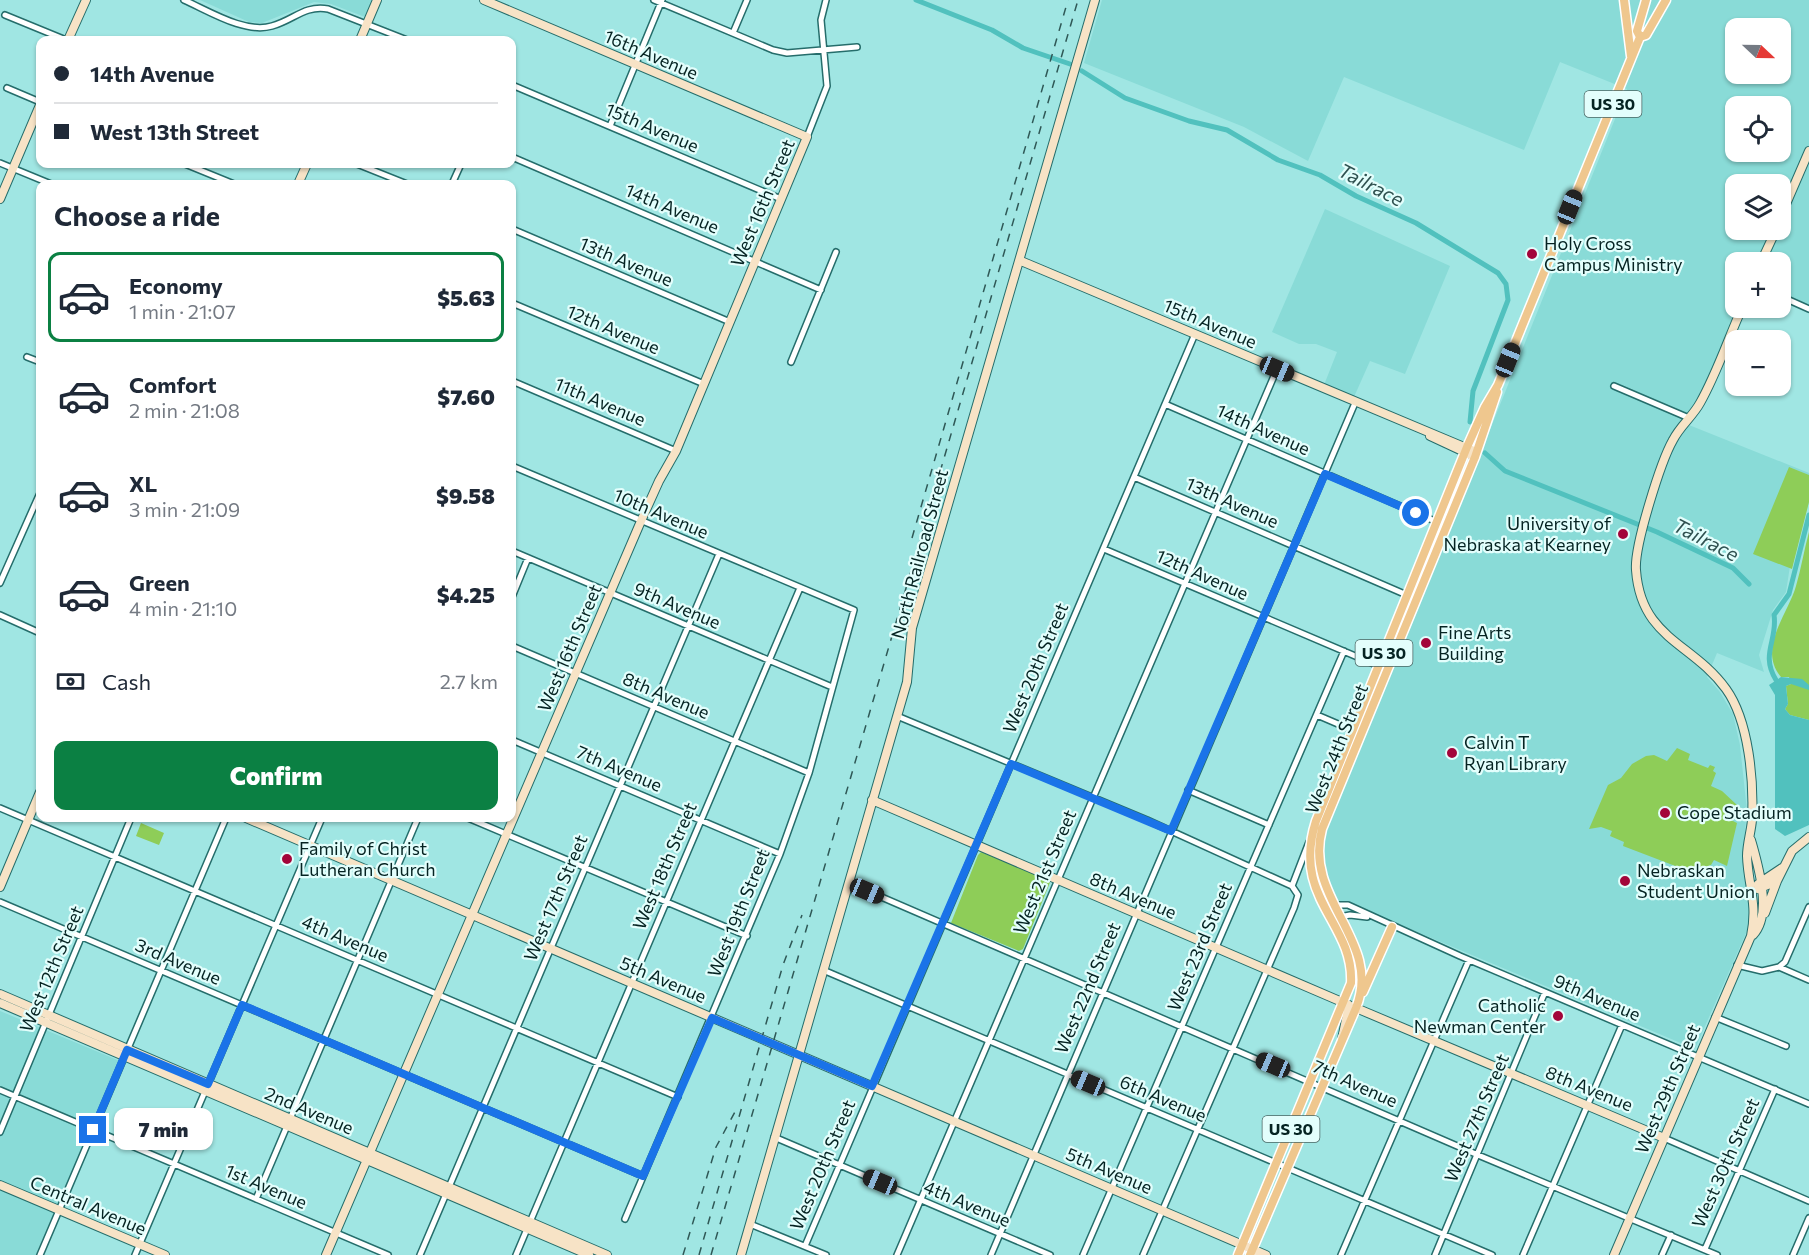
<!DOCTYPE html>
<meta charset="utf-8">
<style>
:root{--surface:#fff;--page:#f2f2f3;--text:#1f2937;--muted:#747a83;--line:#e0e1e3;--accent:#0b8043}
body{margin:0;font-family:Commissioner,sans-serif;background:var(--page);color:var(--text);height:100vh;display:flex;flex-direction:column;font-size:22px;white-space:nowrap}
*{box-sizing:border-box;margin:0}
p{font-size:20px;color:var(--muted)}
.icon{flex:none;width:33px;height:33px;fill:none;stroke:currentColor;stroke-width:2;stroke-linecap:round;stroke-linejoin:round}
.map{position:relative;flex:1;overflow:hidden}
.sheet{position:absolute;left:36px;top:180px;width:480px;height:642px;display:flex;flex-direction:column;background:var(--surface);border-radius:12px;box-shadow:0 2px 4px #0004}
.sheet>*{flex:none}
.hud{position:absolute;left:36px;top:36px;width:480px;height:132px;border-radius:12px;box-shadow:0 2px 4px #0004;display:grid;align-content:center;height:132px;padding:0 18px;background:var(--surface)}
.needle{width:39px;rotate:112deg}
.controls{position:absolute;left:1725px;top:18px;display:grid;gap:12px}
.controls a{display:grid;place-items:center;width:66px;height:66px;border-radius:12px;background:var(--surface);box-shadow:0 2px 4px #0004;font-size:30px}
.end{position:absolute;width:27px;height:27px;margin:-14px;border:8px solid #1a73e8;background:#fff;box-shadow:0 0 0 3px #fff}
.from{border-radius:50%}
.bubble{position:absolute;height:42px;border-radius:12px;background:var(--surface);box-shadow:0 2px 4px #0004;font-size:20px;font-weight:800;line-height:42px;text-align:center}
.car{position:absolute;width:18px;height:36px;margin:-18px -9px;border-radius:8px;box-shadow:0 0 4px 2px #0007;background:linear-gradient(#222 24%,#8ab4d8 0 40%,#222 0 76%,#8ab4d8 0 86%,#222 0)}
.hud b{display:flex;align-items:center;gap:21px;height:57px;font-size:22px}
.hud b+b{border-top:2px solid var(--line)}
.hud i{width:15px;height:15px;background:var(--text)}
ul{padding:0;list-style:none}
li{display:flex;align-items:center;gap:18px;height:90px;margin:0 12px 9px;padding:0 6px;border:3px solid transparent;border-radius:12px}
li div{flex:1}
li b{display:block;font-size:22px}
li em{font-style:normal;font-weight:800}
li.current{border-color:var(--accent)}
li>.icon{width:54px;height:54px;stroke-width:1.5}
h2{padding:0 18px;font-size:27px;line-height:72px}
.pay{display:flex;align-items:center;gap:15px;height:66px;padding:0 18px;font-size:22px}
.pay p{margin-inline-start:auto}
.button{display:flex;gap:12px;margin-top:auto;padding:12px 18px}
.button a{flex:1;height:69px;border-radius:12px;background:var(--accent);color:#fff;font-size:24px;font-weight:800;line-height:69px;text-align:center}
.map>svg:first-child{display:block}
.built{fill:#89dbd7;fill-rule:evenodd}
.green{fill:#8ecd58}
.water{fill:#51c1be}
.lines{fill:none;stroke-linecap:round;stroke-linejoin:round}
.canal{stroke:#51c1be;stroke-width:5}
.street-casing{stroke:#256d6b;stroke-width:8}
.secondary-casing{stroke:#256d6b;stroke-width:10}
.primary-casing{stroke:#fff;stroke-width:11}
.street{stroke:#fff;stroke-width:5}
.secondary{stroke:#f7e3c6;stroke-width:8}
.primary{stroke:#efc78e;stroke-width:8}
.rail{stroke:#2f5856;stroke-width:1.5;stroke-dasharray:8 8;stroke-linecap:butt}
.route{stroke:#1a73e8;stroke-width:8}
.poi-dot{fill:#a3053a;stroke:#e3fefc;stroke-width:2}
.labels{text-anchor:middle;stroke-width:4.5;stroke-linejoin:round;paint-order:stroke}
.shield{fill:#e3fefc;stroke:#486563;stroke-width:1.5}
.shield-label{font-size:16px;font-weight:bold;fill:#052322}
.street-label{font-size:18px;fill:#052322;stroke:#e3fefc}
.poi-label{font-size:18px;fill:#052322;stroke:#e3fefc;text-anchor:start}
.water-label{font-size:20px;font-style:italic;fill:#305251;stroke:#e3fefc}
</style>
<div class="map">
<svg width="1809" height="1255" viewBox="0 0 1809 1255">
<rect width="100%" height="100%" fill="#a0e6e3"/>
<path class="built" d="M200,0h172l-7,17 -34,-13 -17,-2 -52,21 -13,-1z
M1102,0h707v306l-28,-13 -1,-31h-44v46h2l-35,81 -19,34 125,50v29l-19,64 -4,26 -13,18 -14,45 5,17 -47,-19 -10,24 13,15 13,22 7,31 7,66 -4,41 7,65 -3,14 -52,118 -342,-144 -9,-3 -9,2 -13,-26 -3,-38 86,-199 222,-552 -67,-27 -36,88 -180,-73 -36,84 -64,-34 -160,-64zM1736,28h44v46h-44zM1736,106h44v46h-44zM1736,184h44v46h-44z
M1325,209l125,57 -45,108 -35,-13 -16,36 -30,-12 13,-33 -21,-8h-17l-27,-12z
M0,1011l120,50 -84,194h-36z"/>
<path class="green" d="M1789,467l20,8v27l-17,67 -39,-15z
M1809,532v188l-19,-5 -5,-6 3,-5 -2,-18 5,-2 -2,-7h-8c-24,-28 7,-63 15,-91 5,-17 8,-36 13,-54z
M1677,748l13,6 -2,6 20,8 2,-3 5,2 -2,4 3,2 -5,13 11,5 15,14 -6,15 6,3 -10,43 -13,-6 -3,5 -20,7 -68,-26 1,-4 -14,-6 2,-5 -11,-4 -12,2 19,-44 13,-7 11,-14 14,-8 8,-1 13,6z
M141,823l23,10 -5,12 -23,-9z
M981,852l70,28 -28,69 -4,2 -68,-28 27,-68z"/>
<path class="water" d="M1781,677l21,2 7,6v5l-18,-6 -5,2 2,18 -3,5 5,6 19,5v105l-24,11 -10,-7v-134l-6,-10z"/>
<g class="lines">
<path class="canal" d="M916,0l76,30 31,18 47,16
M1082,71l43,27 64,23 38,9 51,30 42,15 36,21 60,27 82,50 8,11 2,16 -35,91 -3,31
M1485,453l20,18 152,61 76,36 16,16
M1776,680c-16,-26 2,-40 -2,-65l15,-21 20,-79"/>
<defs>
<path id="street" d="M184,0c25,11 61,34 88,26 22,-6 32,-21 56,-17l79,31
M654,0l119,50 14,3 70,-6
M5,15l61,25
M733,33l14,-33
M512,85l269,114
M7,88l33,14
M610,126l52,-126
M807,137l20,-51 -6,-66 5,-20
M512,157l309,133
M0,163l51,21
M185,164l49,20
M357,164l50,20
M452,184l9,-20
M512,229l218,93
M1780,296l29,13
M512,303l192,81
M27,357l13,5
M791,362l45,-110
M512,381l164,70
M1614,386l75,32
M1165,404l272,118 7,8
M512,466l342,144 -45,163 -29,81 -155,365
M1134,477l282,122
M1104,549l284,121
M512,551l320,136
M0,583l40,-90
M512,597l16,-39
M0,615l40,18
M512,646l297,127
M1317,715l35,15
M897,716l250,104 145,66
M512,740l268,114
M1188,790l81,35
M0,808l678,289
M468,818l279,118
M849,883l629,272 239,100
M1292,886l17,-44
M0,902l643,274
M1334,905h14l112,51 349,148
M1339,917l11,-2 17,2
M1737,965l25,6 17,-4 30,13
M1779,967l6,-5 24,-55
M823,970l669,285
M1715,1017l71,29
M0,1090l388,165
M0,1132l131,-314
M774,1137l276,118
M1664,1138l145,63
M256,1199l162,-381
M530,1222l270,-634
M750,1224l76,31
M805,1246l390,-912
M1705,1249l70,-160
M40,1255l186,-437
M135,1255l187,-437
M420,1255l299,-701
M516,1255l11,-26
M897,1255l380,-886
M991,1255l364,-852
M1083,1255l261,-604
M1143,1255l151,-347 4,-13 -6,-9
M1341,1255l128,-295
M1435,1255l110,-263
M1523,1255l99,-230
M1662,1255l9,-20
M1793,1255l16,-37"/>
<path id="secondary" d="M68,40l18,-40
M360,40l17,-40
M298,184l9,-20
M0,199l40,-94
M1780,218l29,-67
M1021,261l455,191
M1761,262l15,-32
M1430,436l45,21
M872,800l477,205 -7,34
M246,818l1020,437
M1751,840c7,25 22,74 2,95
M1758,884l24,-16
M0,887l40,-95
M1758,889l19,-8 15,-30 17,-14
M1765,913l12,-32
M0,994l607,261
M0,1003l589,252
M1356,1008l308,130
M0,1185l165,70
M326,1255l315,-734 18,-40 17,-30 131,-314 -323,-137
M741,1255l166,-573 5,-54 183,-628
M1614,1255l137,-319c7,-33 -3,-50 -4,-80 0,-12 4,-24 5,-36 2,-39 -3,-99 -26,-131 -34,-47 -85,-50 -90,-119 -2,-24 25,-109 37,-130 7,-14 20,-24 27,-37 17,-30 28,-64 42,-95"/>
<path id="primary" d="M1624,0l7,56
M1640,37l6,-2 20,-35
M1363,992l29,-65
M1238,1255l113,-272c3,-61 -60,-84 -35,-162l151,-374 18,-40 13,-22 142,-348 -3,-6 9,-31
M1250,1255l106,-247c27,-67 -53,-108 -34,-179l153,-372 22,-65"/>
</defs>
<use href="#street" class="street-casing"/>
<use href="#secondary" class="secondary-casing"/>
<use href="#primary" class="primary-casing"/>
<use href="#street" class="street"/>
<use href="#secondary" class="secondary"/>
<use href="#primary" class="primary"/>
<path class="rail" d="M912,538l156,-538
M683,1255l33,-108 20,-37
M699,1255l84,-290 19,-50
M711,1255l367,-1255"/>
</g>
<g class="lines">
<path class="route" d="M93,1130l34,-80 81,34 34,-79 401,171 69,-158 160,68 139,-322 160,67 154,-357 91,39"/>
</g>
<g class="poi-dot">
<circle cx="1532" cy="254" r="6"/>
<circle cx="1623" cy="534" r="6"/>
<circle cx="1426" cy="643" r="6"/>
<circle cx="1452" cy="753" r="6"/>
<circle cx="1665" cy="813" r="6"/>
<circle cx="287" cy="859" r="6"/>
<circle cx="1625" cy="881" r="6"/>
<circle cx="1558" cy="1016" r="6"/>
</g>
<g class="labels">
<g class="shield">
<rect x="1584.5" y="91" width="57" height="26" rx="4.5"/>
<rect x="1355.5" y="640" width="57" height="26" rx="4.5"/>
<rect x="1262.5" y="1116" width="57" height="26" rx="4.5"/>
</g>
<g class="shield-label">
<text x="1613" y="110">US 30</text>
<text x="1384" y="659">US 30</text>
<text x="1291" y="1135">US 30</text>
</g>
<g class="street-label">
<text transform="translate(651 55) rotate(23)" y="6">16th Avenue</text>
<text transform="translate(652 128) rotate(23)" y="6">15th Avenue</text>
<text transform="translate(763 203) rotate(-67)" y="6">West 16th Street</text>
<text transform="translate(672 209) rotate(23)" y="6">14th Avenue</text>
<text transform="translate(626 262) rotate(23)" y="6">13th Avenue</text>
<text transform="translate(1210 324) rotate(23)" y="6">15th Avenue</text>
<text transform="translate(613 330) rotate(23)" y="6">12th Avenue</text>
<text transform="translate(600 402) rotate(23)" y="6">11th Avenue</text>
<text transform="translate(1263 430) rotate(24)" y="6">14th Avenue</text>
<text transform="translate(1232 503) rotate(24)" y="6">13th Avenue</text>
<text transform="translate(661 514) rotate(23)" y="6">10th Avenue</text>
<text transform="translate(920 554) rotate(-75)" y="6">North Railroad Street</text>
<text transform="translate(1202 575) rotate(24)" y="6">12th Avenue</text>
<text transform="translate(677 606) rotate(23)" y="6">9th Avenue</text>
<text transform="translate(570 648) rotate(-67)" y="6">West 16th Street</text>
<text transform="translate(1036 668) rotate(-67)" y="6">West 20th Street</text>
<text transform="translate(666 696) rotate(23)" y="6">8th Avenue</text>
<text transform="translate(1337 749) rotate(-68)" y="6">West 24th Street</text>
<text transform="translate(619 769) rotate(23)" y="6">7th Avenue</text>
<text transform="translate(665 866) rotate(-67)" y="6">West 18th Street</text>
<text transform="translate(1045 872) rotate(-67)" y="6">West 21st Street</text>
<text transform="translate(1133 896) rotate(23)" y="6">8th Avenue</text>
<text transform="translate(556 898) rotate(-67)" y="6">West 17th Street</text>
<text transform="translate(739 913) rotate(-68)" y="6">West 19th Street</text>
<text transform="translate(345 939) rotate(23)" y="6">4th Avenue</text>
<text transform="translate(1200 947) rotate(-67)" y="6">West 23rd Street</text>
<text transform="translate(178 962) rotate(23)" y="6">3rd Avenue</text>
<text transform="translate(52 969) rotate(-67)" y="6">West 12th Street</text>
<text transform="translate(663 980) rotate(23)" y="6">5th Avenue</text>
<text transform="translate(1088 988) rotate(-67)" y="6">West 22nd Street</text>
<text transform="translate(1597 998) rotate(23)" y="6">9th Avenue</text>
<text transform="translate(1355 1084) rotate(24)" y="6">7th Avenue</text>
<text transform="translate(1589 1089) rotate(22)" y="6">8th Avenue</text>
<text transform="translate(1668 1089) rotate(-67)" y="6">West 29th Street</text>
<text transform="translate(1163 1099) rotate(23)" y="6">6th Avenue</text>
<text transform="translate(309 1111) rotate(23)" y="6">2nd Avenue</text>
<text transform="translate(1477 1118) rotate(-67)" y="6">West 27th Street</text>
<text transform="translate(1726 1163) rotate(-66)" y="6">West 30th Street</text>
<text transform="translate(823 1165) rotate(-67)" y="6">West 20th Street</text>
<text transform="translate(1109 1171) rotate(23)" y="6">5th Avenue</text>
<text transform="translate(266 1187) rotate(23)" y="6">1st Avenue</text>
<text transform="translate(967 1204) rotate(23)" y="6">4th Avenue</text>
<text transform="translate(88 1206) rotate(23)" y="6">Central Avenue</text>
</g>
<g class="poi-label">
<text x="1544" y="250">Holy Cross<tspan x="1544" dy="21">Campus Ministry</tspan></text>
<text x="1611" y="530" text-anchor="end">University of<tspan x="1611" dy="21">Nebraska at Kearney</tspan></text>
<text x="1438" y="639">Fine Arts<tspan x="1438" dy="21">Building</tspan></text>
<text x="1464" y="749">Calvin T<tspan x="1464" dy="21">Ryan Library</tspan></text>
<text x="1677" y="819">Cope Stadium</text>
<text x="299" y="855">Family of Christ<tspan x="299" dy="21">Lutheran Church</tspan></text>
<text x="1637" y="877">Nebraskan<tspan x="1637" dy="21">Student Union</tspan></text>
<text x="1546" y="1012" text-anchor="end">Catholic<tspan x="1546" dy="21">Newman Center</tspan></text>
</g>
<g class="water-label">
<text transform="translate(1371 185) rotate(27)" y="7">Tailrace</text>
<text transform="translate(1706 540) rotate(27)" y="7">Tailrace</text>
</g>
</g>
</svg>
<div class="controls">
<a><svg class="needle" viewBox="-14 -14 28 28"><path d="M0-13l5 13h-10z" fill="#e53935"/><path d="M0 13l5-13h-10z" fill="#747a83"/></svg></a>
<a><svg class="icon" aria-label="locate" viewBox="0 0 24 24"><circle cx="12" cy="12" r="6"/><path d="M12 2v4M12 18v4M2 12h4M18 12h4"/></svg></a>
<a><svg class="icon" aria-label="layers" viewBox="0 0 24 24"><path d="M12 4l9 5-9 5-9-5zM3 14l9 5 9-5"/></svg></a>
<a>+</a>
<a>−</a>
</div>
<i class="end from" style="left:1416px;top:513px"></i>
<i class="end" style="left:93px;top:1130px"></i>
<div class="bubble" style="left:114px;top:1108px;width:99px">7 min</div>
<i class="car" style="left:1570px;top:207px;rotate:22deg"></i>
<i class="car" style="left:1508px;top:360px;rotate:22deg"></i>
<i class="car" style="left:1277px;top:369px;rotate:113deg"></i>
<i class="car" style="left:867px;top:891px;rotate:113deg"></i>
<i class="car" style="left:1273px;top:1065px;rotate:293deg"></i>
<i class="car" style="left:1088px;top:1083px;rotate:293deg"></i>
<i class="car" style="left:880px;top:1182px;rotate:293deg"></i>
<div class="hud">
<b><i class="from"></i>14th Avenue</b>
<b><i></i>West 13th Street</b>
</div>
<section class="sheet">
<h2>Choose a ride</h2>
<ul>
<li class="current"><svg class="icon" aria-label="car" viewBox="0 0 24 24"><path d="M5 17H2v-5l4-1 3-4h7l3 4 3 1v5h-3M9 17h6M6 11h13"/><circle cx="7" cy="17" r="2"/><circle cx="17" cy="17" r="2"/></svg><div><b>Economy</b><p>1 min · 21:07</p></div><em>$5.63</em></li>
<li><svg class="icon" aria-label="car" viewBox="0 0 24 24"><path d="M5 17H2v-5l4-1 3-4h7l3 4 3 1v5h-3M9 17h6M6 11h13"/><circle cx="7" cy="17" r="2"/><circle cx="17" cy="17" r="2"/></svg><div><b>Comfort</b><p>2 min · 21:08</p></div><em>$7.60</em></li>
<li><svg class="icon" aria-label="car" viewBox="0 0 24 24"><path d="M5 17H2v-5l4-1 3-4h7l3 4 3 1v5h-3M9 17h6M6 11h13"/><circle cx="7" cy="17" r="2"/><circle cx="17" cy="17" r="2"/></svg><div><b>XL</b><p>3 min · 21:09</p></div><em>$9.58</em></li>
<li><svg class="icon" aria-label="car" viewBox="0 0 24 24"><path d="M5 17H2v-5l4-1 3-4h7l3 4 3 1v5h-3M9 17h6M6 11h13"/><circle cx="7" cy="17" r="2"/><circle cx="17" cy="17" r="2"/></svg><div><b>Green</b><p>4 min · 21:10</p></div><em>$4.25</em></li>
</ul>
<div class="pay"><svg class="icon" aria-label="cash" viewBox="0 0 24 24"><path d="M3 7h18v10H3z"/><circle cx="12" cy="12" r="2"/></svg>Cash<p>2.7 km</p></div>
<div class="button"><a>Confirm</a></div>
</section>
</div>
